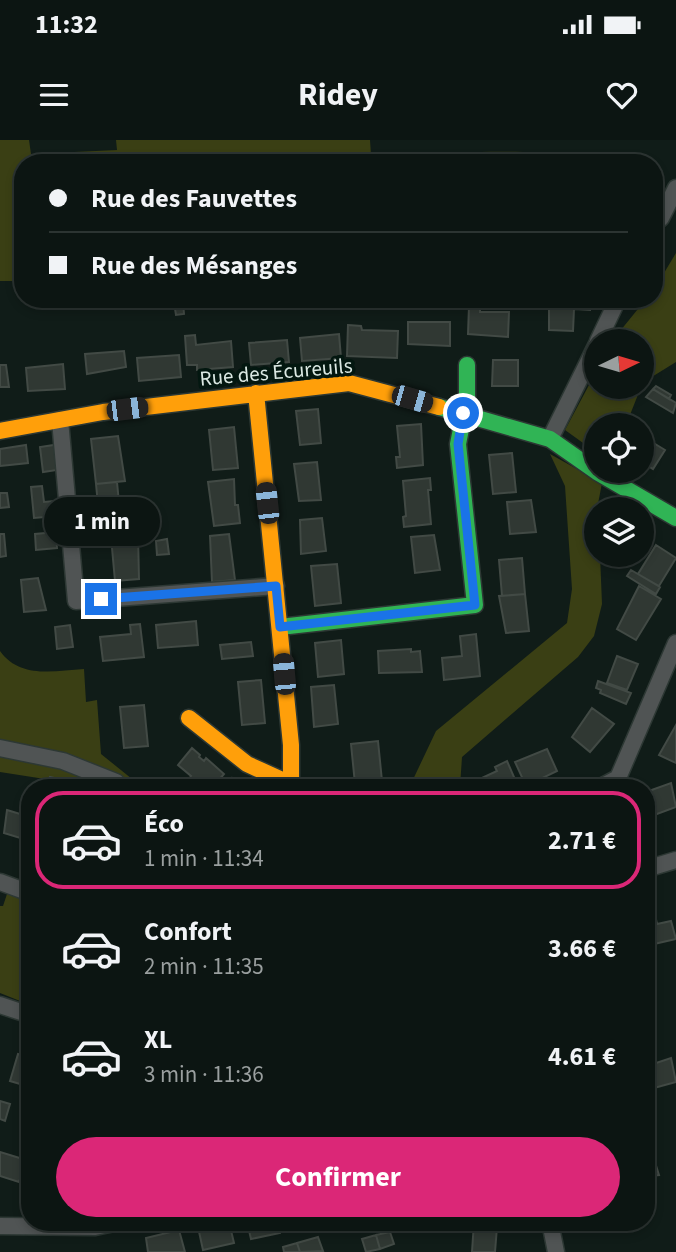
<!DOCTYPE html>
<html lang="fr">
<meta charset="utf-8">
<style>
:root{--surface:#0c1512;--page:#151e1b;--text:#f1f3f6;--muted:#9a9f9f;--line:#2c3432;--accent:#db2777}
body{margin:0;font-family:"Source Sans 3",sans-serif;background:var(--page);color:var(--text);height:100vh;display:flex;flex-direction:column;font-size:26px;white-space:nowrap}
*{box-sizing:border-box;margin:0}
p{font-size:23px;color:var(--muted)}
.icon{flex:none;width:38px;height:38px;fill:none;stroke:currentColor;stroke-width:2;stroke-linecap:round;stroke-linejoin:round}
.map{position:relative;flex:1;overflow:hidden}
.drawer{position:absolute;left:21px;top:639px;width:634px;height:452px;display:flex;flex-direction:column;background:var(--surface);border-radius:28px;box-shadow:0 4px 10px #0003,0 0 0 2px var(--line)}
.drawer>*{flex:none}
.top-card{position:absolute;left:14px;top:14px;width:649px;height:154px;border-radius:28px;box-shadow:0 4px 10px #0003,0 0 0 2px var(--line);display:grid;align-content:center;height:154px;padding:0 35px;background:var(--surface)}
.needle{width:46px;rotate:85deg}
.controls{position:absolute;left:584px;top:189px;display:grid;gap:14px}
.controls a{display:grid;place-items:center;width:70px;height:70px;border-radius:50%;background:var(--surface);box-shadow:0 4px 10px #0003,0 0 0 2px var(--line);font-size:35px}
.end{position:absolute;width:32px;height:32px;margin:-16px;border:9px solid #1a73e8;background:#fff;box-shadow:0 0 0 4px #fff}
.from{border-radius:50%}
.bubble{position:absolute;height:49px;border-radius:24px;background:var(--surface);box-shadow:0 4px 10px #0003,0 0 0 2px var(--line);font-size:23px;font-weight:700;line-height:49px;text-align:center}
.car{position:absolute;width:21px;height:42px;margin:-21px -10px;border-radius:9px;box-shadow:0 0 5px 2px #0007;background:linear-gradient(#222 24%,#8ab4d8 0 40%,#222 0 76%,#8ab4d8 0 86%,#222 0)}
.top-card b{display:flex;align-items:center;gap:24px;height:66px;font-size:26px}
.top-card b+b{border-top:2px solid var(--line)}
.top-card i{width:18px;height:18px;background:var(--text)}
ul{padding:12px 0 0;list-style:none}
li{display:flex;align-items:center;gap:21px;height:98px;margin:0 14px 10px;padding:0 21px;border:4px solid transparent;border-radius:28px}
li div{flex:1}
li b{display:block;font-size:26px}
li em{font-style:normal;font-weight:700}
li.selected{border-color:var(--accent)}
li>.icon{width:63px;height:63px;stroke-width:1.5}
.primary-button{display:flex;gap:14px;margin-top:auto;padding:14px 35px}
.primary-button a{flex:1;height:80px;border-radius:42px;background:var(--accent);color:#fff;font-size:28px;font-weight:700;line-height:80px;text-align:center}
.status{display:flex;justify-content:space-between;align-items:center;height:49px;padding:0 35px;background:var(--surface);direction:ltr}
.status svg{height:19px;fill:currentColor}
header{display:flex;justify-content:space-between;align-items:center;height:91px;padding:0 35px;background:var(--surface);font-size:32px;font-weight:700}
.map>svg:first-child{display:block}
.green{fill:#3a3f14}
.building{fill:#303833;stroke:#424a45;stroke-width:2}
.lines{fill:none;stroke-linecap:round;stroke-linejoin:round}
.street-casing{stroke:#2d3834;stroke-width:19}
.fast-casing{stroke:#2d3834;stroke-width:19}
.slow-casing{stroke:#2d3834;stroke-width:19}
.street{stroke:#505454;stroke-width:16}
.fast{stroke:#30b455;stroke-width:16}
.slow{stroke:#ff9f0a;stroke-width:16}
.route{stroke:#1a73e8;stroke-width:9}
.labels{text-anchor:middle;stroke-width:7;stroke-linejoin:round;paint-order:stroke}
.street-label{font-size:21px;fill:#dbe8e3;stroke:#031710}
</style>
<div class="status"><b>11:32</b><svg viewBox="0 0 49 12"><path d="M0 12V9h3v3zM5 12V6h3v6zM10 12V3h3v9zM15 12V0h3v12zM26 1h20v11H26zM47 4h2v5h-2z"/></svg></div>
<header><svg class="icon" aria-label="menu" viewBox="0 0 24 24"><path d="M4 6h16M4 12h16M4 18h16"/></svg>Ridey<svg class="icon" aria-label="heart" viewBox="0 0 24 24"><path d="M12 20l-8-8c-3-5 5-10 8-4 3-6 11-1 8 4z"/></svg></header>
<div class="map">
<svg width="676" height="1112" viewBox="0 0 676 1112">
<rect width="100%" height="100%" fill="#101c18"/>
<path class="green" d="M0,0h29l2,14 86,-4 -1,-10h254l1,15c36,0 206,-11 225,8h-573v118h-23z
M676,113v109l-34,21v-42h-30l34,-42h8l1,-11z
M597,230v17h44l-15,38h-29v28l-32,-23z
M550,314l52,29 -5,26v46h3l2,49 -8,32 -16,21 -116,100 -2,30 -51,1 27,-57 131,-108 5,-34 -7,-103z
M0,511c20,28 54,20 84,18l2,33 11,-2 4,54 41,33h-46l-96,-15z
M7,754l23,7v104l-30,-12v-87h3z"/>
<path class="building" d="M549,159h41v11l-16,-1 -1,22 -24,-1z
M183,162l1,12 -8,1 -2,-12z
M469,166l11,1v5h29l-1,25 -40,-3z
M408,182h42v24l-42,-2z
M348,185l13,1 1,4 36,1 -1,27 -50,-2z
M339,194l2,24 -39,3 -2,-23z
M195,195l1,10 35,-4 2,26 -36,3v-5h-10l-2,-29z
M287,200l2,22 -38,3 -2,-22z
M124,211l2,16 -39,7 -2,-20z
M179,215l2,22 -42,4 -2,-23z
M493,220h25v26h-26z
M63,224l2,25 -37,2 -2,-23z
M0,225h6l3,22h-9z
M656,246l15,9 -2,4 -16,-10z
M653,249l23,14 -3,10 -27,-16z
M318,269l3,34 -21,2 -4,-34z
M421,284l2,41 -26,3 -1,-11h4l-3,-31z
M234,287l4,41 -25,2 -4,-40z
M118,296l7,45 -29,3 -5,-45z
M642,296l23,14 -12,19 -11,-7z
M26,305l2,18 -28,3v-17z
M54,305l3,25 -14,2 -3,-25z
M512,313l4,39 -23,2 -4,-39z
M317,322l4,38 -22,1 -5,-37z
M430,338l1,12h-3l3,34 -27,3 -1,-10 3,-1 -3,-35z
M234,339l1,26h3l2,18 -26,3 -6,-44z
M117,342l4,42 -21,2 -4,-42z
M42,346l2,16 10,-1 2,15 -22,2 -3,-31z
M0,353h7l2,14 -9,1z
M531,360l5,32 -26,2 -3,-32z
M322,378l4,33 -25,3 -1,-34z
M56,392l1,16 -21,2 -1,-16z
M0,394h4l2,22 -6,1z
M138,394l1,45 -24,2 -4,-44z
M229,394l6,46 -23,2 -2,-46z
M434,395l6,35 -25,3 -4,-36z
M167,399l2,15 -12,1 -1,-14z
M656,405l20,13 -17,28 -21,-12z
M522,418l3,36 -23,2 -3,-36z
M337,424l4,39 -26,3 -4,-40z
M631,430l29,17 -4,7 -29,-18z
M38,438l8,32 -22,2 -3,-32z
M639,446l22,13 -25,41 -19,-11z
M525,454l4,37 -23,2 -7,-37z
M196,481l2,24 -40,3 -2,-23z
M140,484l4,33 -41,4 -3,-24 31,-3 -1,-9z
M70,485l3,22 -16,2 -2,-22z
M476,494l4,42 -36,4 -2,-22 20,-2 -2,-20z
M341,500l3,34 -26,3 -3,-34z
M251,502l2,14 -31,3 -2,-14z
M411,509v3l9,-1 2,21 -43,1 -1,-22z
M617,516l21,8 -11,26 -20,-7z
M261,540l4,43 -23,2 -4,-43z
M598,541l33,12 -5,11 -26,-11 1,-3 -5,-2z
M334,545l4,39 -24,3 -3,-40z
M144,565l4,41 -24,2 -4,-41z
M592,568l22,16 -24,28 -18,-15z
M676,585v38l-17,-8z
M378,601l4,40 -27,3 -4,-40z
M192,608l8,7 -1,2 5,4 2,-3 18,16 -12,14h-16l-9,-7 4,-5 -13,-11z
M547,609l10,22 -31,15 -11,-24z
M507,621l10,23 -8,4h-36l-2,-5 26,-12 -2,-4z
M50,637l13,3 -3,8h-13z
M232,638l11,10h-19z
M63,640l15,3 -1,5h-17z
M671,643l5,24 -30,11v-26z
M7,670l23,7v24l-26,-8z
M654,770l3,14 14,-3 5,18 -22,5 -3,-10 -5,2v-24z
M18,914l12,3v30l-20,-6z
M671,918l5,24 -22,6 -2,-6 -4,1 -1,-17z
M0,961l10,3 -5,17 -5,-2z
M0,1012l26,8 -7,22 -19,-6z
M654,1019l5,16 -11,1 3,26 -5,1v-43z
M229,1082l5,21 -31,7 -5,-23z
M247,1082h35l1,6 -3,1v4l-29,6z
M301,1082h27l-25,5z
M385,1082h15l2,9 -16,1z
M400,1082h15l1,7 -14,2z
M474,1082l23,5 -2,25h-23z
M179,1090l6,22h-37l-2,-14z
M390,1092l4,12 -14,5 -4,-14z
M376,1095l4,14 -14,3 -4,-13z
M318,1097l5,14 -23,1 -3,-9z
M297,1103l3,9h-16l-1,-5z"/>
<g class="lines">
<defs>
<path id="street" d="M654,84l7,-6 15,-30
M598,201l20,-42
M60,280l16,181 200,-15
M550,299l47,-95
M0,608l63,13 53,21 6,6
M599,648l19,-10 58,-135
M646,729l30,-9
M0,742l30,11
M0,865l30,10
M550,1082l6,30
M0,1086l95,1 24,-5"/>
<path id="fast" d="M439,267l111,32 47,33 79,46
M280,487l195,-22 -17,-161 9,-45v-34"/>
<path id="slow" d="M0,291l103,-19 246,-29 90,24
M189,578l58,46 44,20v-39l-35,-352"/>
</defs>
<use href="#street" class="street-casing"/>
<use href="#fast" class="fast-casing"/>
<use href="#slow" class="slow-casing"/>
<use href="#street" class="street"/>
<use href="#fast" class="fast"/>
<use href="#slow" class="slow"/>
</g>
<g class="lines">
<path class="route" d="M101,459l175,-13 4,41 195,-22 -17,-161 5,-31"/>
</g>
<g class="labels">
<g class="street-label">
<text transform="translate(276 232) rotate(-5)" y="7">Rue des Écureuils</text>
</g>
</g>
</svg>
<div class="controls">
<a><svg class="needle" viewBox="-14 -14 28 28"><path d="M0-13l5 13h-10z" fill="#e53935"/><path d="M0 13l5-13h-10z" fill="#9a9f9f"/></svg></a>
<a><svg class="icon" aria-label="locate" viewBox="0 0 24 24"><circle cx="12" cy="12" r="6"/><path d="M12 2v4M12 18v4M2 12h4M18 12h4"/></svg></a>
<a><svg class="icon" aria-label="layers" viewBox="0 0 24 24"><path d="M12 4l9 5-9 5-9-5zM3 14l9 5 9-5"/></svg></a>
</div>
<i class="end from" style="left:463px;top:273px"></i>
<i class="end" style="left:101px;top:459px"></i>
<div class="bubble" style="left:44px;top:357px;width:116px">1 min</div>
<i class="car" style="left:412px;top:259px;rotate:106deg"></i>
<i class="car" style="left:127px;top:269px;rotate:83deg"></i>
<i class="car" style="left:267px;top:363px;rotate:354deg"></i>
<i class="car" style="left:284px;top:534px;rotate:355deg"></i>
<div class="top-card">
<b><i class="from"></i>Rue des Fauvettes</b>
<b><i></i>Rue des Mésanges</b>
</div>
<section class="drawer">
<ul>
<li class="selected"><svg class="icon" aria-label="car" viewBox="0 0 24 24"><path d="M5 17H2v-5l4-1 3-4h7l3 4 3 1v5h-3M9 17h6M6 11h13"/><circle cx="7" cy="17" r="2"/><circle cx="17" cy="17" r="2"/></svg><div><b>Éco</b><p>1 min · 11:34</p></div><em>2.71 €</em></li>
<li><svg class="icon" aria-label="car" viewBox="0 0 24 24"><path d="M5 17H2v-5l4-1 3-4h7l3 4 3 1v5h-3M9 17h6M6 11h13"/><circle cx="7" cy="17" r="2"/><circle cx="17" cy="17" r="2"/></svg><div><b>Confort</b><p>2 min · 11:35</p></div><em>3.66 €</em></li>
<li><svg class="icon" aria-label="car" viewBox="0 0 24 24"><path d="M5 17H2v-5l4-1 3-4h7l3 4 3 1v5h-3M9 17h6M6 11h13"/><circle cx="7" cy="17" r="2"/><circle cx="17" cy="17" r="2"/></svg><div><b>XL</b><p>3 min · 11:36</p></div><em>4.61 €</em></li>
</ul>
<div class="primary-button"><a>Confirmer</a></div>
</section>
</div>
